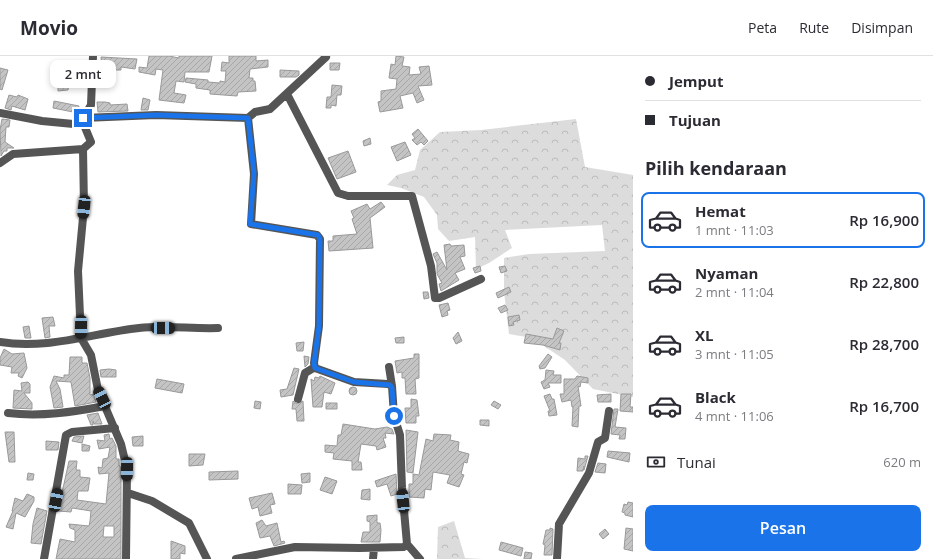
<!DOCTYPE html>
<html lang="id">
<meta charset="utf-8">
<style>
:root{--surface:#fff;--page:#f7f7f7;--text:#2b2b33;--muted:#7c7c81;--line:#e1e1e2;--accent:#1a73e8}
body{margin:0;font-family:"Open Sans",sans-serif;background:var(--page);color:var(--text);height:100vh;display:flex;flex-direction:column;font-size:15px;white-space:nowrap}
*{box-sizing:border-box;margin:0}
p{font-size:13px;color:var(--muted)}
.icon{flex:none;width:22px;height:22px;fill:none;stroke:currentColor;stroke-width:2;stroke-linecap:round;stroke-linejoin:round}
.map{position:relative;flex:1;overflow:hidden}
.side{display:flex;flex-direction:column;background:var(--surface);width:300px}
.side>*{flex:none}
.banner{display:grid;align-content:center;height:88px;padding:0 12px;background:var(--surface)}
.end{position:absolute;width:18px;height:18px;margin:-9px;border:5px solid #1a73e8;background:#fff;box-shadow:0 0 0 2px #fff}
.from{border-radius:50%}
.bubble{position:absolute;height:28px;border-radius:8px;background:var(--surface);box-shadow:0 2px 6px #0003;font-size:13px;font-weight:600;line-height:28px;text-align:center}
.car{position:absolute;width:12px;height:24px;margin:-12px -6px;border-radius:5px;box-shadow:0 0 3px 1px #0007;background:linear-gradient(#222 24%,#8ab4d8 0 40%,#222 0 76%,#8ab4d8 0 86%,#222 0)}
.banner b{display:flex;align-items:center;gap:14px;height:38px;font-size:15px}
.banner b+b{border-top:1px solid var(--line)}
.banner i{width:10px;height:10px;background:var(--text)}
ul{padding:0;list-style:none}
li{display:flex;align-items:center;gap:12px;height:56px;margin:0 8px 6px;padding:0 4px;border:2px solid transparent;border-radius:8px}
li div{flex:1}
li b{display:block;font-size:15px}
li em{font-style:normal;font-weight:600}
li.selected{border-color:var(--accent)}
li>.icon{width:36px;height:36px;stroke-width:1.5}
h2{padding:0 12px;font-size:18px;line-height:48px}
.pay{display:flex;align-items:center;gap:10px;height:44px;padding:0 12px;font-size:15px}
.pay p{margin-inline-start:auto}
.action{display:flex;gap:8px;margin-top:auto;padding:8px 12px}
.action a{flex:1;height:46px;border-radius:8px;background:var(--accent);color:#fff;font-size:16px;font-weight:600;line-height:46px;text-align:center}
header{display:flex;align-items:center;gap:24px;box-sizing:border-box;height:56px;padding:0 20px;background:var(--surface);border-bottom:1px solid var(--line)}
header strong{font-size:19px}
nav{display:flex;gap:22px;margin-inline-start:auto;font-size:14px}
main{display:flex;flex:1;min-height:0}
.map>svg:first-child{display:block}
.forest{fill:url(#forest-crowns)}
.building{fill:url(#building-hatch);stroke:#999;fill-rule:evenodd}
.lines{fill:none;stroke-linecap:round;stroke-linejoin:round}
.minor{stroke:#555;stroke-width:8}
.route{stroke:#1a73e8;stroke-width:5}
</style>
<header>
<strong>Movio</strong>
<nav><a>Peta</a><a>Rute</a><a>Disimpan</a></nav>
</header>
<main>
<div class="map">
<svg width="633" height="503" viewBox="0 0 633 503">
<defs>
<pattern id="forest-crowns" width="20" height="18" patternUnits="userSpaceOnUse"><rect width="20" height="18" fill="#dcdcdc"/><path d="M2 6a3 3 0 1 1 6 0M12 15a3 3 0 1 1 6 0" fill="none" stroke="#bbb"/></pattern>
<pattern id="building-hatch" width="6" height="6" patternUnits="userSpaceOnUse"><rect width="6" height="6" fill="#c4c4c4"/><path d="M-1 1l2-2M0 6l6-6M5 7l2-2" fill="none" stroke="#a7a7a7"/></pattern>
</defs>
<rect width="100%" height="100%" fill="#fff"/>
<path class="forest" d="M576,63l9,48 48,8v222l-40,-8 -28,-29 -33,-22 -23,-4 -5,-42v-34l25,-4 76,-3 -3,-26 -97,5 7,18 -23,15 -13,6 -1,-32 -26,4 -11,-12 -1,-14 -13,-18 -23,-9 -14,-3 10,-10 18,-5 5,-20 20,-18 41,-2z
M454,465l11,37 18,1h-46l1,-32z"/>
<path class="building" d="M149,0h20l10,2v-2h33l-3,16h-24l-1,10 -8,-1 -2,12 12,2 -2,8 -25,-3 4,-30 -7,-1 -1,6 -16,-3v-5l8,1z
M229,0h27v5l12,-1v7l-18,2 -1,9h4v3h2l1,10 -18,1 -1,4 -27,-2v-4l-14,-2v-4l-11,-2 1,-4 22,2v2l12,1v-2l5,1 1,-11h-5l1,-9 7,1z
M396,0l8,1 -2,9 8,1 -1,8 12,-1 -2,-7 10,-1 3,19 -14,1 6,14 -7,3 -4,-10 -13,3 3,12 -23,4 -2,-10 3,-1v-10l15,-2 1,-10 -8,-1 2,-14 4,1z
M101,1l36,2 -2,10 -14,-2v3h-10v-4h-9z
M330,7h10l-1,7h-9z
M0,12l8,2 -6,20 -2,-1z
M280,14l19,1v4l-3,2h-16z
M58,23l11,4 -1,7 -10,1z
M332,29l10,1 -1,9h-4l-1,11 -5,-1v3h-5l1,-11h4z
M9,39l8,2 1,-2 10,4 -3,11 -13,-4 -1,4 -6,-2z
M143,42l7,2 -2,10h-7z
M54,45l25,5 -1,7 -25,-5z
M97,46h8l5,1v2l17,-1 1,7 -30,1z
M2,63l8,1 -1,7h-3l-1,15 9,6h-7v3h-3l-3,5 -1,-26z
M418,73l10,12 -4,4 -3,-3 -4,3 -5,-5 3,-2 -3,-4z
M370,82l1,6 -7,2 -1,-5z
M405,86l6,13 -14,6 -6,-14z
M348,95l8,21 -19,7 -9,-21z
M381,146l4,5 -15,11 3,30 -44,3 -1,-10h5v-5l24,-2 -5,-15 2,-1 -3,-7 16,-7 3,5z
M450,188l1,2 13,-1 1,11 -5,1 5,12 -10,4 4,7 -18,11 -2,-7 3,-1 -5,-9v-11l-4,-9 4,-2 10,18 -3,-25z
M480,210l1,5 -6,2 -2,-5z
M505,210l2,5 -6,2 -2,-6z
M509,231l2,5 -13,6 -2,-5z
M423,236h5l1,6 -5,1z
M448,247l2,7 -3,1 1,4 -6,2 -3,-12z
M505,249l3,5 -7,3 -3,-5z
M519,259l1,5 -7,2 1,3 -5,1 -1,-9z
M53,261l2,9h-6l1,11 -5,1 -3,-20z
M29,270l2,12h-6l-2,-11z
M557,272l7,3 -5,12h2l-1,7 -17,-5 -19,-2 2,-9 27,5z
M458,276l4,9 -6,3 -3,-6z
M404,281v6h-8l-1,-5z
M304,286l-1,9h-6l-1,-8z
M4,293l8,5 12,-1 3,15 -5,10 -4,-2 1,-3h-8l1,-6 -12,-2v-7z
M414,298h5v24l-4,1 1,15h-10l-1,-16h-3v-6l-5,1 -2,-12 19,-3z
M548,298l4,3 -7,11 -5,1 -1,-3z
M304,300l5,1 -1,7 -3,3z
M70,301h12v6h5l3,15v17l4,-1 2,8 -21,4 -4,-24 -15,-1 4,8 3,18 -9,1 -4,-21 4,-11 10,2v-3h5z
M294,312l5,1 -6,26 -12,2 -1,-7 7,-1z
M109,313l7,1v7h-15l-1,-7z
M546,314l8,1 -1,4h8v8h-13l2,4 -6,2 -3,-7 4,-2z
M320,320l15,7 -4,11 -7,-2 -2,15h-9l-2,-28 3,2 1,-4 4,1z
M577,320l11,2v5l-7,-1 -1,5 -2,-1 3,20h-2l-1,21 -6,-1 1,-19h-1l-1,-7 -9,2 -2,-8h4v-15h11z
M157,323l27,5 -2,9 -27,-5z
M28,326l2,2v9h-6l8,10v6l-19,-1 1,-18 8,1 -1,-8z
M349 335a4 4 0 1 1 8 0a4 4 0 1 1-8 0Z
M550,338l2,5h2l3,16 -8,1 -1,-5h2l-6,-15z
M611,338v8h-13l-1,-7z
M621,338h10l-1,13h3v5l-13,-1z
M411,343l6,1 2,16h-3v7h-10l-1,-15h6z
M255,345l6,1 -1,7 -6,-1z
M293,345l4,3 6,-3 1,20h-7l-1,-12h-4z
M494,345l7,4 -3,4 -7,-4z
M326,347h11v6h-11z
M614,353h4l-3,18 11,1 -1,11h-6l1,-4 -9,-1z
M98,357l4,11h-8l-1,-3v4h-2l-4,-10z
M480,364h9v6l-9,-1z
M343,368l32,5 12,-2 5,2 2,5 -9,-1 1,5h-3l3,9 -9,3 -1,-4 -15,-2 -3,18h3l1,8h-10v-9l-19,-2 1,-6 -9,-1v-7l12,1 1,-11h3z
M406,374l12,2 -5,41 -6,-1z
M5,376h9l1,30h-6z
M109,378l1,5 2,-1 4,8v13h3v6l2,3v91h-65l4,-20 15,3v-12l-5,-2 -1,-4 20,2 1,-5 1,-10 -19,-3 -1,4 -13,-1 11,-50h8l-1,9h4v7l10,1 -2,13h-10l-1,9 29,4 3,-31 -10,1 -1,-7 4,1 1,-9 5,-1 2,-11 -11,2 -2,-9 8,1 -1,-6zM104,470h10v11h-11z
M434,378l17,1 -1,5 9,2 -1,9 11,3 -2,9 -3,-1 -3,12 3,1 -5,12 -12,-4 3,-8 -17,-3 -2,18 -6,-1 -1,9 -15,-1v-13h4v-10l6,1 7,-36 7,2z
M84,380l-2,7 -10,-2 2,-4z
M143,380v10h-10l-1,-9z
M46,385l13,1 -1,8h-12z
M82,388l8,2 -1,5h-7z
M608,395l22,2 -1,9 -22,-5z
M189,398h16l-2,11 -14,1z
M585,400h3l-4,14v-4l-1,5h-6l1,-13 7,1z
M598,407l8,1 -1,9 -10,-1z
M238,415v8l-29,1v-8z
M28,417l6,1 -1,6h-6z
M310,417v9l-8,1 -1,-9z
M396,418l1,20 -6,2 -4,-12 -10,3 -2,-6z
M325,421l12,4 -5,13 -12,-4z
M288,428l14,1 -1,9h-13z
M370,433v11l-9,-1 1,-9z
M272,437l3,11 -5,1 2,8 -12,3 -2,-9 -6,2 -3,-11z
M27,438l7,3v4l-9,16 -9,-4 -3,16 -7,-2 7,-16h-1l3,-13 8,3z
M628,446l5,1v14l-8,-2v-2l-3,-1 2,-8 3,1z
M37,452l10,3 -6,33 -10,-1 2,-19z
M377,459v8h3l1,7 -1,12h-19l2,-10h7v-10l-3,-1v-5z
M262,464l4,6 11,-3 4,19 3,-1 1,2 -11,3 -4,-10 -10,2 -4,-15z
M550,472l3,1 -1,26h-8l1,-10 -2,-1 3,-14h4z
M626,472l7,1v22l-9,-2z
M605,473l4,5 -6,5 -4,-5z
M171,485l14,5v8l-5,-1v6h-9z
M501,486l22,6 -2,8 -22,-6z
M525,496l7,1 -1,6h-7z"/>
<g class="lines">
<path class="minor" d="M93,0l-2,49 -8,13 1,7 7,17 -8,7 1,58 -6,64 3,67 10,17 7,35 23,54 6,25 -1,90
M287,38l51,99 10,3h64l19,70 4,32h4l42,-19
M0,57l42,8 42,4
M83,62l73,-3 92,3 7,-6 15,-3 56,-52
M248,62l6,56 -3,50 66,11 3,4 -1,87 -5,37 1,5 39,14 34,2 4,2 2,30 6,19 2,53 5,56 13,15
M0,107l13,-9 70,-5
M0,286c47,8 93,-9 139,-14 26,-3 53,1 79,0
M389,311l3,19
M298,343l7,-26 10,-6
M8,357c33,4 65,-1 97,-7
M128,437l24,8 37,22 18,36
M44,503l22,-124 6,-3 43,-4
M236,503l59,-12 64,1 45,-1 3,-3
M373,503l1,-11
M557,503l2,-35 30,-51 9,-31 7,-4 4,-27"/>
</g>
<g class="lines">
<path class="route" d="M83,62l73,-3 92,3 6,55 -4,51 68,11 2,4 -1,87 -5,37 1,5 39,14 36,3 2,3 2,28"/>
</g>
</svg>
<i class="end from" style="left:394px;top:360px"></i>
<i class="end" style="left:83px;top:62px"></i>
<div class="bubble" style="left:50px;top:4px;width:66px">2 mnt</div>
<i class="car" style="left:84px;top:151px;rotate:186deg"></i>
<i class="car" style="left:81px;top:271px;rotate:181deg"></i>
<i class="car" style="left:163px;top:272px;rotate:91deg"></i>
<i class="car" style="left:102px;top:342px;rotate:334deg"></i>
<i class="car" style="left:127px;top:413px;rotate:181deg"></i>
<i class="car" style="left:56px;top:444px;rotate:11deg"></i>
<i class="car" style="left:403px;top:445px;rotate:354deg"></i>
</div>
<section class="side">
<div class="banner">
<b><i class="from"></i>Jemput</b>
<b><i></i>Tujuan</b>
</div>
<h2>Pilih kendaraan</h2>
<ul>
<li class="selected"><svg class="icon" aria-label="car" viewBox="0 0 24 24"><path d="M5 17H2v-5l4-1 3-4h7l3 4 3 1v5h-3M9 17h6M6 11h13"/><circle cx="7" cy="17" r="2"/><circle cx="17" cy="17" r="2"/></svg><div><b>Hemat</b><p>1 mnt · 11:03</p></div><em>Rp 16,900</em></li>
<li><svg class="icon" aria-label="car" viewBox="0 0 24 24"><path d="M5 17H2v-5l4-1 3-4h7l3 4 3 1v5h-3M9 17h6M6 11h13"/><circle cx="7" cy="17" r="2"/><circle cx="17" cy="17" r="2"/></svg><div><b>Nyaman</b><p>2 mnt · 11:04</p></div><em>Rp 22,800</em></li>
<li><svg class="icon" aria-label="car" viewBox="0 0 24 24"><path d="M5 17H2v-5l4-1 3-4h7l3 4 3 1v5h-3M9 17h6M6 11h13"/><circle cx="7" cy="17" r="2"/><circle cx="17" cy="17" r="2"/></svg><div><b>XL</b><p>3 mnt · 11:05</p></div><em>Rp 28,700</em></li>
<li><svg class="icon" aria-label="car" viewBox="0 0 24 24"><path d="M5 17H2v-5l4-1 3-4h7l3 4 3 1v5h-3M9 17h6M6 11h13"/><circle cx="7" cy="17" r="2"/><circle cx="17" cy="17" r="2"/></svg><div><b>Black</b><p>4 mnt · 11:06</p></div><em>Rp 16,700</em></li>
</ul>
<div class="pay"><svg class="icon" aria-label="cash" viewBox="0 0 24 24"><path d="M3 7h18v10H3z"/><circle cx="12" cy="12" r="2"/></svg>Tunai<p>620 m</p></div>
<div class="action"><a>Pesan</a></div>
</section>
</main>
